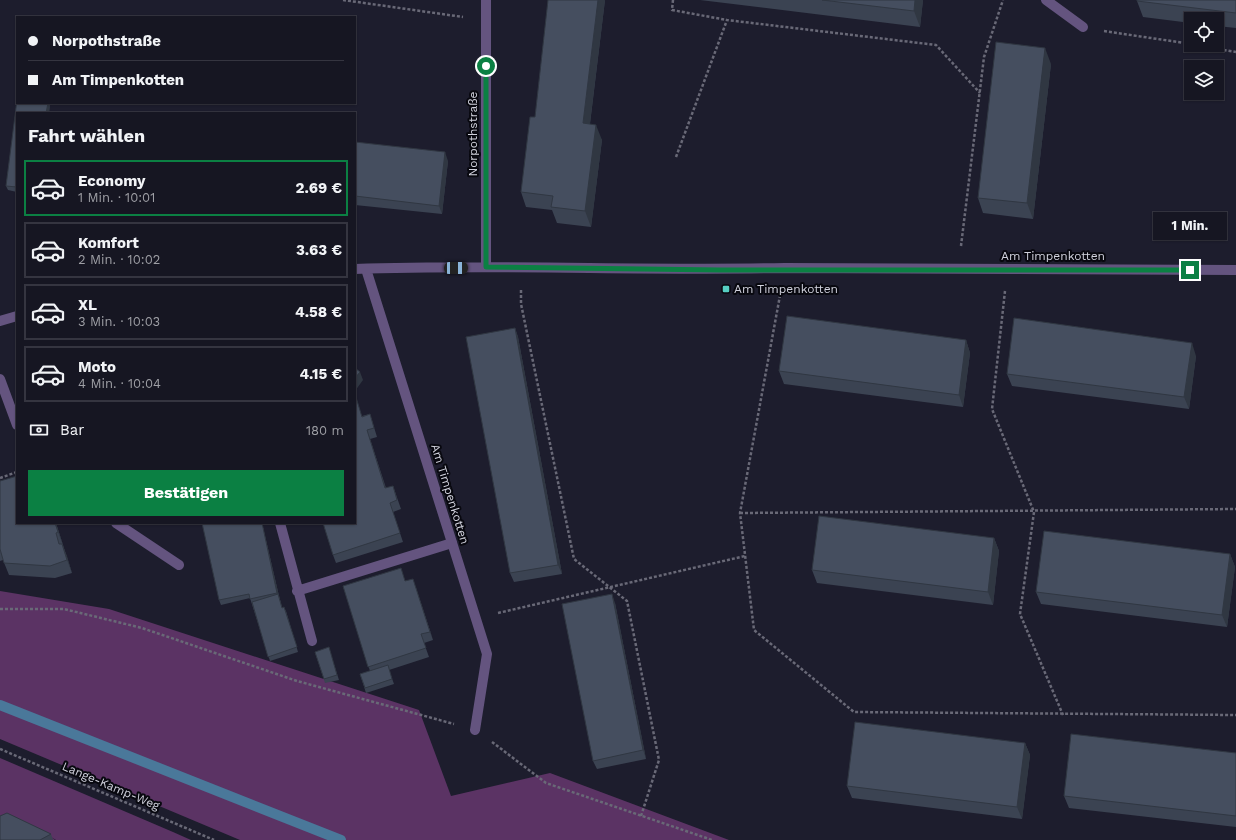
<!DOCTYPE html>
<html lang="de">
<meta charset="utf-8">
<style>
:root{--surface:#161622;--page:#1f1f2a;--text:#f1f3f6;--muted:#9e9fa5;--line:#353540;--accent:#0b8043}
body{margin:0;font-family:"Work Sans",sans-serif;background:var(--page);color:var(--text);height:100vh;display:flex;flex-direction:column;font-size:15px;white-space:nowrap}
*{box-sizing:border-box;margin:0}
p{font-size:13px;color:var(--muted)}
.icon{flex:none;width:22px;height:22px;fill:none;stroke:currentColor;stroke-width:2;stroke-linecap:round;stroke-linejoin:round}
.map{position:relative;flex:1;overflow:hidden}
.drawer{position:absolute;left:16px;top:112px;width:340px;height:412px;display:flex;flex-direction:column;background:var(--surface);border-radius:0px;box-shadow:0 1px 3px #0004,0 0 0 1px var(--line)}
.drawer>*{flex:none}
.hud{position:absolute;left:16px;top:16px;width:340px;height:88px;border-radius:0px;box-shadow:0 1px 3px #0004,0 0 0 1px var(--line);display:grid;align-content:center;height:88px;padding:0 12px;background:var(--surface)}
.tools{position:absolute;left:1184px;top:12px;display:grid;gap:8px}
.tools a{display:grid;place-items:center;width:40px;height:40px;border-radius:0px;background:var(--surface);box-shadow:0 1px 3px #0004,0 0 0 1px var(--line);font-size:20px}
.end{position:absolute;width:18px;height:18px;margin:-9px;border:5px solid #0b8043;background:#fff;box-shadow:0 0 0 2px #fff}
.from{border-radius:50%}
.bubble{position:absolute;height:28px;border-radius:0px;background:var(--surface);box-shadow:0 1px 3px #0004,0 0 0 1px var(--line);font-size:13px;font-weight:700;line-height:28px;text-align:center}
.car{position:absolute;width:12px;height:24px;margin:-12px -6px;border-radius:5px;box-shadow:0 0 3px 1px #0007;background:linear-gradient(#222 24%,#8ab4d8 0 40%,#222 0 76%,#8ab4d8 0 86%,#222 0)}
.hud b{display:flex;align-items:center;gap:14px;height:38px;font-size:15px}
.hud b+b{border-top:1px solid var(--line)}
.hud i{width:10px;height:10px;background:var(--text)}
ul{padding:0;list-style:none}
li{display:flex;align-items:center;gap:12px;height:56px;margin:0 8px 6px;padding:0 4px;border:2px solid var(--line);border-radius:0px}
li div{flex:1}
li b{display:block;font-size:15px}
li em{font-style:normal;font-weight:700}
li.active{border-color:var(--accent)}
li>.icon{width:36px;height:36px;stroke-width:1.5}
h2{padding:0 12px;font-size:18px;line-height:48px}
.pay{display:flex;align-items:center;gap:10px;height:44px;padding:0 12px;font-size:15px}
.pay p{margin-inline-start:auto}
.primary-button{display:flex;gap:8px;margin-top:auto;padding:8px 12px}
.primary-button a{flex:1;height:46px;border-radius:0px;background:var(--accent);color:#fff;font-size:16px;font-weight:700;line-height:46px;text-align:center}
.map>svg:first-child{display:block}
.green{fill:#5b3364}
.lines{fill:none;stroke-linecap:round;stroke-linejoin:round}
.stream{stroke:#4a789a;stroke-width:10}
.path{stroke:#696977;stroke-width:2.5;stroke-dasharray:3 2;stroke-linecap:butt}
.service{stroke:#64547f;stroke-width:10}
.minor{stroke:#64547f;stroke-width:10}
.wall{fill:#3b4352}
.shaded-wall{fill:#303742}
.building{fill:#454e5f;stroke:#303742}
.route{stroke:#0b8043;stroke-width:5}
.poi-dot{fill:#56cec2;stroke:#08080f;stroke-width:1.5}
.labels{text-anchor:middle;stroke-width:4;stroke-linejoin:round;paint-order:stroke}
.street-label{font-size:12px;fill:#d1d2dd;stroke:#08080f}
.poi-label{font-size:12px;fill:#d1d2dd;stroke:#08080f;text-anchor:start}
</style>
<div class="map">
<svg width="1236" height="840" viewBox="0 0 1236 840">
<rect width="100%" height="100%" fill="#1d1d2d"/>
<path class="green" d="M0,591l109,18 310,101 32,86 99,-23 179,67h-489l-240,-101z
M0,758l173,74 18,8h-135l-5,-3 4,3h-55z"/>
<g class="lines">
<path class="stream" d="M0,705l341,135"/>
<path class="path" d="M343,0l120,17
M673,0l-1,10 55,10
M1104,31l87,13
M1194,45l42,7
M676,157l51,-137 209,25 44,48
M961,246l23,-189 19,-57
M521,290v14l53,255 53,42 32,159 -18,56
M781,290l-41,223 14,117 100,82 382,3
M1005,291l-13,118 42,103 -14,102 43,101
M0,478l17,-6
M740,513l496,-4
M0,609h64l78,19 155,53 157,43
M498,613l247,-57
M492,742l54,41 166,57
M0,749l214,91"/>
<path class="service" d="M0,379l17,46
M116,523l63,42
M280,523l32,118
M297,591l155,-48"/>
<path class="minor" d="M486,0v267
M1046,0l37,27
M355,269c143,-5 287,2 430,-1l451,2
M366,269l121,385 -12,76
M0,321l17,-5"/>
</g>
<path class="wall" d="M605,0l-15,124 12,16 -11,87 -34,-4 -5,-13 -26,-3 -5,-15 14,-75z
M700,0h223l-3,27z
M1236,0v28l-19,-2v-7h-26v4l-48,-6 -6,-16z
M1051,64l-18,155 -50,-6 -5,-15z
M17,103h33l-1,10h-32v79l-9,-2 -2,-4z
M355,142l93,19 -6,53 -87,-9z
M515,328l3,9 44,237 -48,8 -4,-9z
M966,340l4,13 -7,54 -179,-23 -5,-13z
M1196,356l-7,53 -177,-23 -5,-12z
M370,414l7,23 -7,2 16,49 7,-2 8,23 -8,3 10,30 -67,21 -3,-8 29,-139z
M0,481l56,42 16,50 -17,5 -46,-3 -6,-15 -3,1z
M262,523l17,73 3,11 4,4 12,41 -28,9 -20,-63 -29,7 -2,-5z
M994,538l5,13 -6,54 -176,-22 -5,-13z
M1230,554l5,13 -8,60 -186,-23 -5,-12z
M343,586l73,2 17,52 -9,3 5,14 -40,13 5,14 -28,9 -6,-19 10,-3z
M615,603l31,156 -49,10 -4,-8z
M315,652h15l9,28 -14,3z
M1025,743l5,12 -8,64 -170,-21 -5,-12z
M1236,753v74l-167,-19 -5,-12z
M51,834l2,6h-53z"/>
<path class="shaded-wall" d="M598,0h7l-17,139 -5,-16z
M915,0h8l-3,27 -6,-16z
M1045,48l6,16 -18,155 -6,-16z
M48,103h2l-1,10h-3z
M596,125l6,15 -11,87 -6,-16z
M445,152l3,9 -6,53 -3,-8z
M515,328l3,9 44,237 -4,-9z
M966,340l4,13 -7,54 -4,-12z
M1192,343l4,13 -7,53 -5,-12z
M360,372l3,8 -8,11v-13z
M55,523h1l7,22 -5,-13z
M262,523l17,73 3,12 -5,-15z
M994,538l5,13 -6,54 -5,-13z
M62,544l5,12 5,17 -5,-13z
M1230,554l5,13 -8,60 -5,-12z
M413,579l3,9 17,52 -3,-8z
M612,594l3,9 31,156 -3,-9z
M1025,743l5,12 -8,64 -5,-12z"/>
<path class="building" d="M548,0h50l-15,123 13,2 -11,86 -34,-4 2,-11 -32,-4 9,-75h5z
M822,0h93l-1,11z
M1137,0h99v13l-99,-12z
M996,42l49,6 -18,155 -49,-5z
M17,100v3h31l-2,10h-29v74l-11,-1z
M355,142l90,10 -6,54 -84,-10z
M787,316l179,24 -7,55 -180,-24z
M1014,318l178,25 -8,54 -177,-23z
M515,328l43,237 -48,8 -44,-236z
M355,368l5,4 -5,6z
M355,394l7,23 8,-3 4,14 -7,2 18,58 8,-2 4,14 -7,3 10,30 -67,22 -10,-32h32z
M17,476v47h38l3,9 -2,1 3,11h3l5,16 -17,6 -46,-3 -4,-14v-68z
M819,516l175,22 -6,54 -176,-22z
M202,523h60l15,70 -27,6 -1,-5 -30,6z
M1044,531l186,23 -8,61 -186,-23z
M401,568l4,13 8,-2 17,53 -9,2 5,14 -58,19 -25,-81z
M278,594l4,14 2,-1 13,40 -29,10 -16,-55z
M612,594l31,156 -50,11 -31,-157z
M329,647l8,28 -13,4 -9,-27z
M388,665l4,14 -27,9 -5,-14z
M855,722l170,21 -8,64 -170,-21z
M1071,734l165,19v63l-172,-20z
M7,813l44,21 -11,6h-40v-24z"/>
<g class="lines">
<path class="route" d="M486,66v201l234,3h470"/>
</g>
<rect class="poi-dot" x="722" y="285" width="8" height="8" rx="2"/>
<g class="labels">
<g class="street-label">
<text transform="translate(473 134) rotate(-90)" y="4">Norpothstraße</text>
<text x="1053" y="260">Am Timpenkotten</text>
<text transform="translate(450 494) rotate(73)" y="4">Am Timpenkotten</text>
<text transform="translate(111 786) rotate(23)" y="4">Lange-Kamp-Weg</text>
</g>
<g class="poi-label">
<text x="734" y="293">Am Timpenkotten</text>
</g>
</g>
</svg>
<div class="tools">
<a><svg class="icon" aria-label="locate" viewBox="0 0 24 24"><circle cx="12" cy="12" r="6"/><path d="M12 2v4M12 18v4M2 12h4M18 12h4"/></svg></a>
<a><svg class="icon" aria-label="layers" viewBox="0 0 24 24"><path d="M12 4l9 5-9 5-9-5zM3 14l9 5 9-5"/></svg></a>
</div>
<i class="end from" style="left:486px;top:66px"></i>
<i class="end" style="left:1190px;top:270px"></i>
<div class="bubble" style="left:1153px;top:212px;width:74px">1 Min.</div>
<i class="car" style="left:456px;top:268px;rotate:89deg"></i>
<div class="hud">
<b><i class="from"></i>Norpothstraße</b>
<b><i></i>Am Timpenkotten</b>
</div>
<section class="drawer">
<h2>Fahrt wählen</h2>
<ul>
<li class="active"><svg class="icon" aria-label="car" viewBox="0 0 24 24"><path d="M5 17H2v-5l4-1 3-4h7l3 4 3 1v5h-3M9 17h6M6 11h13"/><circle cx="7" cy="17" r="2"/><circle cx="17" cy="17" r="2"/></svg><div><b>Economy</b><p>1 Min. · 10:01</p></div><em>2.69 €</em></li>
<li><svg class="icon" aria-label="car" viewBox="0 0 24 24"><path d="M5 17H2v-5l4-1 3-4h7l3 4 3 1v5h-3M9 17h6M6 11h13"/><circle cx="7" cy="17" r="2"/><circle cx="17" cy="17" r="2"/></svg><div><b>Komfort</b><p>2 Min. · 10:02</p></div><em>3.63 €</em></li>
<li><svg class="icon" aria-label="car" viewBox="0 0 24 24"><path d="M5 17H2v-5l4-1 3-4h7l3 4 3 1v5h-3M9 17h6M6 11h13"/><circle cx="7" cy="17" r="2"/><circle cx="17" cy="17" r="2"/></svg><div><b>XL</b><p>3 Min. · 10:03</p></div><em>4.58 €</em></li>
<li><svg class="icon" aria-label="car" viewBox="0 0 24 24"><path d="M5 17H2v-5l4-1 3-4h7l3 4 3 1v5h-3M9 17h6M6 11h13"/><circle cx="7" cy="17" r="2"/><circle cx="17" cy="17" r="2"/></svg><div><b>Moto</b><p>4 Min. · 10:04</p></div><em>4.15 €</em></li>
</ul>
<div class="pay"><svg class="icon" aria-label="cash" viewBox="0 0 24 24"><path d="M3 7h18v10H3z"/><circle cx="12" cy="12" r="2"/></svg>Bar<p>180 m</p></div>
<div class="primary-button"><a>Bestätigen</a></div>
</section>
</div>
